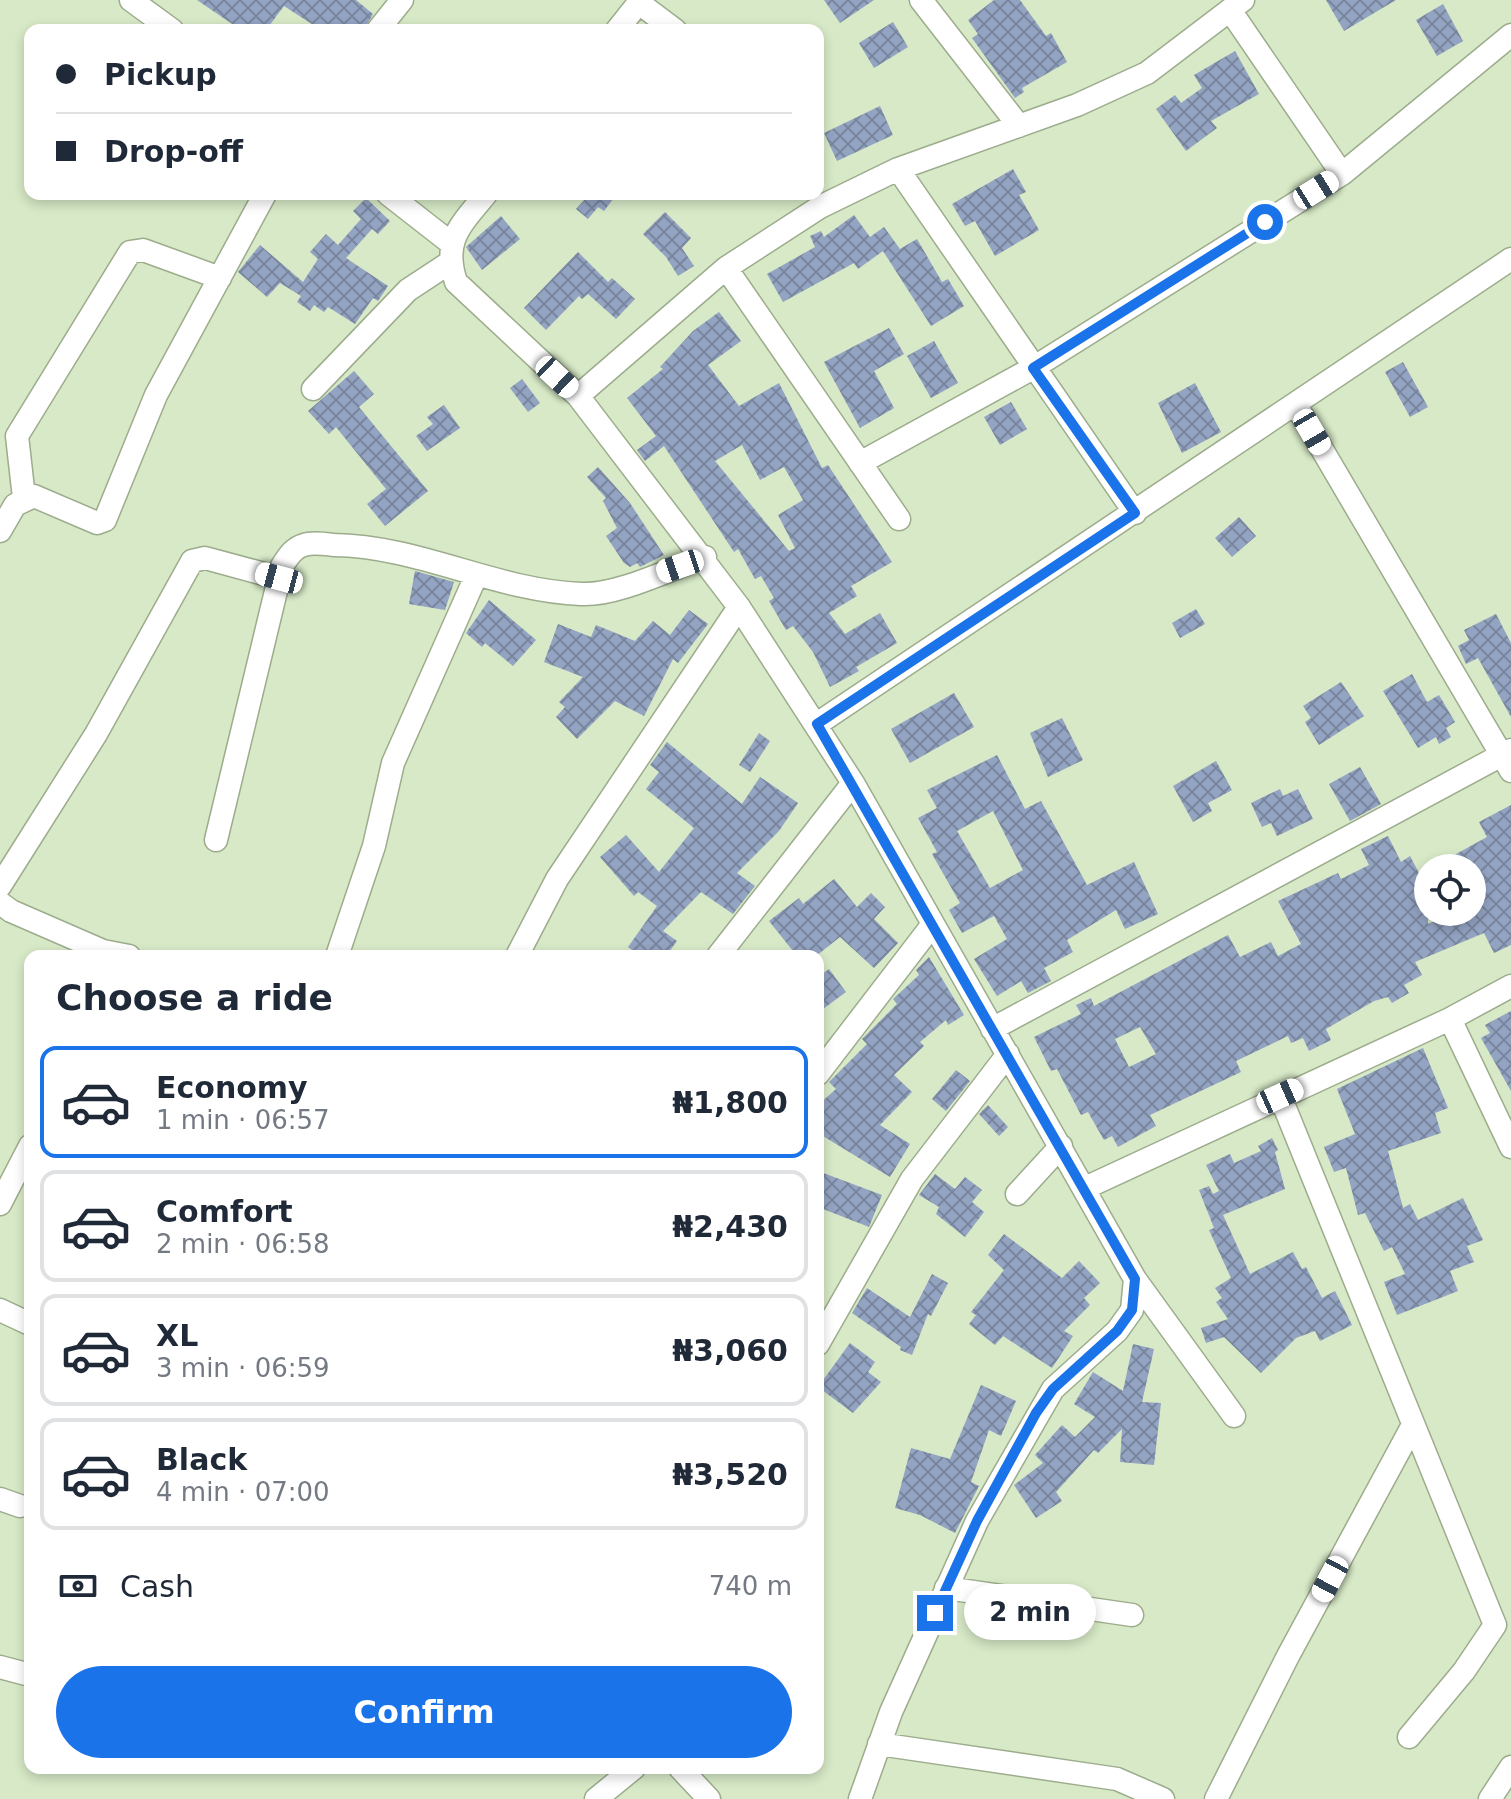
<!DOCTYPE html>
<meta charset="utf-8">
<style>
:root{--surface:#fff;--page:#f2f2f3;--text:#1f2937;--muted:#747a83;--line:#e0e1e3;--accent:#1a73e8}
body{margin:0;font-family:"DejaVu Sans",sans-serif;background:var(--page);color:var(--text);height:100vh;display:flex;flex-direction:column;font-size:30px;white-space:nowrap}
*{box-sizing:border-box;margin:0}
p{font-size:26px;color:var(--muted)}
.icon{flex:none;width:44px;height:44px;fill:none;stroke:currentColor;stroke-width:2;stroke-linecap:round;stroke-linejoin:round}
.map{position:relative;flex:1;overflow:hidden}
.side{position:absolute;left:24px;top:950px;width:800px;height:824px;display:flex;flex-direction:column;background:var(--surface);border-radius:16px;box-shadow:0 4px 12px #0003}
.side>*{flex:none}
.banner{position:absolute;left:24px;top:24px;width:800px;height:176px;border-radius:16px;box-shadow:0 4px 12px #0003;display:grid;align-content:center;height:176px;padding:0 32px;background:var(--surface)}
.fabs{position:absolute;left:1414px;top:854px;display:grid;gap:16px}
.fabs a{display:grid;place-items:center;width:72px;height:72px;border-radius:50%;background:var(--surface);box-shadow:0 4px 12px #0003;font-size:40px}
.end{position:absolute;width:36px;height:36px;margin:-18px;border:10px solid #1a73e8;background:#fff;box-shadow:0 0 0 4px #fff}
.from{border-radius:50%}
.bubble{position:absolute;height:56px;border-radius:28px;background:var(--surface);box-shadow:0 4px 12px #0003;font-size:26px;font-weight:700;line-height:56px;text-align:center}
.car{position:absolute;width:24px;height:48px;margin:-24px -12px;border-radius:10px;box-shadow:0 0 6px 2px #0007;background:linear-gradient(#fff 24%,#345 0 40%,#fff 0 76%,#345 0 86%,#fff 0)}
.banner b{display:flex;align-items:center;gap:28px;height:76px;font-size:30px}
.banner b+b{border-top:2px solid var(--line)}
.banner i{width:20px;height:20px;background:var(--text)}
ul{padding:0;list-style:none}
li{display:flex;align-items:center;gap:24px;height:112px;margin:0 16px 12px;padding:0 16px;border:4px solid var(--line);border-radius:16px}
li div{flex:1}
li b{display:block;font-size:30px}
li em{font-style:normal;font-weight:700}
li.current{border-color:var(--accent)}
li>.icon{width:72px;height:72px;stroke-width:1.5}
h2{padding:0 32px;font-size:36px;line-height:96px}
.pay{display:flex;align-items:center;gap:20px;height:88px;padding:0 32px;font-size:30px}
.pay p{margin-inline-start:auto}
.cta{display:flex;gap:16px;margin-top:auto;padding:16px 32px}
.cta a{flex:1;height:92px;border-radius:48px;background:var(--accent);color:#fff;font-size:32px;font-weight:700;line-height:92px;text-align:center}
.map>svg:first-child{display:block}
.building{fill:url(#building-cross-hatch);fill-rule:evenodd}
.lines{fill:none;stroke-linecap:round;stroke-linejoin:round}
.minor-casing{stroke:#9cac8c;stroke-width:25}
.minor{stroke:#fff;stroke-width:22}
.route{stroke:#1a73e8;stroke-width:10}
</style>
<div class="map">
<svg width="1511" height="1799" viewBox="0 0 1511 1799">
<defs>
<pattern id="building-cross-hatch" width="8" height="8" patternUnits="userSpaceOnUse" patternTransform="scale(2)"><rect width="8" height="8" fill="#93a3c2"/><path d="M0 0l8 8M0 8l8-8" fill="none" stroke="#79869e"/></pattern>
</defs>
<rect width="100%" height="100%" fill="#d7e9c7"/>
<path class="building" d="M197,0h159l17,14 -9,16h-43l-37,-24 -18,24h-25z
M824,0h50l-34,23z
M994,0h26l26,36 5,-3 16,29 -45,26 2,4 -9,6 -43,-60 6,-4 -10,-14z
M1326,0h70l-52,31z
M1443,4l20,37 -26,15 -21,-36z
M893,22l15,25 -34,21 -15,-25z
M1235,51l24,43 -48,27 6,7 -31,23 -30,-42 19,-14 6,8 21,-15 -8,-13z
M880,106l13,29 -56,26 -13,-28z
M1013,169l13,23 -7,3 20,35 -44,26 -20,-35 -10,5 -13,-22z
M581,194h36l-13,17 -6,-4 -10,12 -12,-10 10,-11z
M366,198l24,23 -12,13 -6,-5 -26,29 42,28 -10,15 -5,-3 -18,26 -27,-17 -4,5 -10,-7 -4,6 -13,-9 4,-6 -21,-13 -13,14 -29,-25 22,-27 43,37 15,-23 -8,-7 16,-18 12,11 23,-26 -8,-8z
M665,212l26,26 -9,10 12,18 -16,10 -12,-19 -23,-23z
M854,215l16,22 14,-10 16,22 17,-10 25,43 6,-3 16,27 -33,20 -48,-75 -25,18 -4,-6 -71,39 -16,-28 48,-27 -5,-11 11,-5 3,6z
M501,216l19,23 -38,31 -16,-23z
M578,252l30,30 4,-4 23,21 -19,20 -28,-25 -6,5 -3,-3 -33,34 -22,-22z
M719,312l22,29 -33,24 31,41 40,-23 43,85 6,-3 64,97 -41,24 6,10 -28,17 16,21 35,-21 17,30 -41,24 3,4 -29,16 -17,-35 -20,-26 -7,4 -17,-29 5,-3 -13,-22 -6,3 -17,-30 -4,3 -70,-106 -19,15 -8,-11 19,-14 -29,-38 36,-29 -3,-2 33,-36zM742,445l18,35 24,-13 19,33 -25,15 17,33 -6,3 -74,-90z
M889,328l15,26 -30,17 20,37 -34,20 -36,-66z
M934,341l24,42 -27,15 -24,-42z
M1403,362l25,45 -18,10 -25,-45z
M354,371l20,23 -15,13 69,84 -43,35 -18,-22 19,-15 -50,-62 -7,7 -21,-23z
M522,379l18,24 -12,9 -18,-24z
M1195,383l26,49 -39,21 -24,-50z
M1011,402l16,27 -27,16 -16,-28z
M444,405l16,23 -33,23 -11,-15 17,-12 -6,-7z
M598,467l32,36 34,52 -24,12 -3,-4 -7,4 -6,-4 -18,-27 11,-8 -14,-27 3,-3 -19,-21z
M1239,517l17,19 -24,21 -17,-19z
M415,571l39,11 -9,28 -36,-6z
M489,600l47,40 -23,26 -28,-23 -3,4 -16,-14z
M1196,609l9,15 -25,14 -8,-15z
M689,610l19,14 -30,39 -5,-4 -29,57 -29,-15 -38,38 -21,-22 9,-10 -6,-5 24,-25 -39,-15 14,-38 33,13 5,-12 39,16 18,-20 17,14z
M1496,614l15,29v74l-33,-59 -12,6 -8,-18 11,-6 -5,-10z
M1412,674l15,28 12,-7 16,27 -9,6 5,9 -12,7 -3,-7 -18,11 -35,-57z
M1341,682l23,34 -45,29 -14,-23 6,-4 -8,-12z
M954,693l20,34 -64,36 -19,-34z
M1062,718l21,42 -35,17 -18,-44z
M759,733l11,8 -20,31 -11,-7z
M667,742l75,62 18,-27 38,26 -19,28 -42,42 18,13 -22,28 -32,-22 -38,39 14,10 -11,15h-26l-12,-9 29,-41 -19,-14 -4,4 -34,-39 26,-22 33,37 35,-44 -48,-39 13,-17 -9,-7z
M997,755l28,54 16,-8 46,84 47,-23 24,52 -33,15 -9,-19 -49,30 6,12 -29,16 7,13 -23,12 -7,-12 -24,15 -23,-37 33,-20 -13,-23 -32,17 -13,-23 11,-7 -28,-49 5,-2 -19,-34 19,-10 -10,-18zM993,811l30,59 -33,18 -33,-57z
M1216,761l16,29 -24,13 4,8 -19,11 -20,-36z
M1360,767l21,37 -31,17 -21,-37z
M1280,789l3,7 15,-7 15,30 -36,17 -6,-13 -9,4 -11,-24z
M1511,805v140l-17,8 -10,-20 -69,29 7,13 -18,10 5,8 -17,10 -4,-6 -14,4 -48,28 5,11 -22,11 -6,-13 -12,5 -3,-7 -52,25 5,11 -91,43 6,11 -38,21 -6,-11 -8,4 -16,-28 -7,3 -24,-46 -6,2 -17,-34 47,-23 -5,-9 15,-7 3,8 134,-71 12,22 31,-15 7,14 23,-12 -23,-43 60,-28 3,6 28,-14 -8,-16 27,-13 13,26 9,-6 18,34v34l25,-12h19v-44h-20l-5,-9 40,-22 -8,-15zM1140,1027l16,27 -27,13 -14,-28z
M834,879l23,28 14,-14 14,14 -11,12 24,24 -24,25 -34,-31 -24,19h-19l-28,-35 30,-23 4,6z
M929,957l35,58 -16,10 -2,-5 -26,22 4,4 -30,29 18,17 -32,33 30,19 -20,33 -72,-44v-28l18,-16 -7,-7 38,-38 -5,-5 35,-35 -4,-5 26,-24 -3,-5z
M829,969l17,23 -23,17 -5,-7v-25z
M1511,1011v80l-30,-53 9,-5 -5,-8z
M1423,1048l25,60 -13,5 6,20 -53,18 15,57 7,-4 8,16 45,-22 20,42 -16,6 7,16 -24,9 8,20 -61,24 -13,-33 21,-8 -13,-27 -8,4 -19,-38 -7,2 -12,-47 -12,4 -10,-25 31,-13 -18,-45z
M956,1070l14,11 -24,30 -14,-12z
M988,1105l20,22 -9,9 -20,-22z
M1272,1138l6,12 -3,2 10,37 -62,26 27,59 43,-22 9,17 4,-2 16,31 13,-7 17,34 -32,16 -5,-10 -19,7 -35,35 -37,-36 -18,6 -5,-15 27,-9 -12,-17 6,-4 -7,-10 16,-10 -22,-48 5,-2 -15,-38 10,-4 4,8 6,-3 -13,-26 24,-11 4,9 27,-12 -3,-5z
M818,1171l64,24 -13,32 -51,-20z
M935,1174l20,15 10,-12 17,13 -10,12 12,10 -19,25 -29,-23 3,-7 -20,-12z
M1004,1234l58,44 17,-17 21,22 -16,15 6,7 -26,26 9,5 -21,32 -49,-32 -8,9 -26,-21 7,-9 -5,-3 33,-42 -16,-15z
M932,1274l16,9 -17,33 -3,-2 -16,41 -12,-5 1,-3 -49,-34 15,-25 43,29z
M850,1343l25,19 -7,10 13,10 -28,31 -35,-26z
M1133,1344l21,5 -12,53 19,1 -7,62 -34,-3 2,-33 -24,24 -4,-3 -38,42 6,9 -26,17 -22,-33 29,-22 -8,-8 27,-30 13,12 20,-20 -21,-13 19,-32 30,19z
M981,1385l35,16 -15,35 -12,-6 -18,52 8,4 -24,47 -35,-18 -25,-7 16,-60 39,11z"/>
<g class="lines">
<defs>
<path id="minor" d="M131,0l41,30
M921,0l98,126
M639,3l36,27
M1230,10l112,164
M378,30l24,-30
M617,30l24,-30
M898,169l237,344
M388,194l64,50
M486,194c-25,31 -44,46 -30,88l122,114 161,211 114,176 282,496 -3,31 -15,21 -64,58 -76,132 -86,191 -31,87
M726,268l173,251
M313,389l95,-99 41,-27
M578,396l148,-128 94,-61 78,-38 179,-64 70,-32 96,-73
M1296,405l215,366
M860,463l173,-95 309,-194 169,-139
M24,498l-7,-62 113,-184 13,-2 77,28
M0,531l15,-26 19,-9 63,27 8,-3 51,-125 109,-201
M817,724l694,-465
M216,840l66,-274c6,-9 11,-18 22,-21 8,-3 21,-1 30,0 85,1 163,46 247,49 36,2 89,-25 124,-37
M0,886l96,-152 96,-173 13,-3 74,20
M0,903l11,8 92,40 26,5
M337,956l37,-110 19,-83 83,-187
M517,956l40,-77 182,-272
M718,956l135,-173
M1450,1019l61,128
M992,1029l519,-279
M818,1074l115,-150
M1280,1096l215,529 -31,46 -55,66
M1085,1188l365,-169 61,-33
M1017,1194l44,-48
M0,1204l30,-58
M1135,1279l99,137
M0,1310l30,14
M818,1344l94,-165 96,-125
M0,1499l20,7
M946,1588l186,27
M0,1667l30,8
M879,1744l238,35 46,20
M680,1768l29,31
M596,1799l38,-31
M1216,1799l72,-143 125,-231
M1490,1799l21,-32"/>
</defs>
<use href="#minor" class="minor-casing"/>
<use href="#minor" class="minor"/>
</g>
<g class="lines">
<path class="route" d="M935,1613l42,-92 59,-108 17,-24 64,-58 15,-21 3,-31 -318,-555 318,-211 -102,-145 232,-146"/>
</g>
</svg>
<div class="fabs">
<a><svg class="icon" aria-label="locate" viewBox="0 0 24 24"><circle cx="12" cy="12" r="6"/><path d="M12 2v4M12 18v4M2 12h4M18 12h4"/></svg></a>
</div>
<i class="end from" style="left:1265px;top:222px"></i>
<i class="end" style="left:935px;top:1613px"></i>
<div class="bubble" style="left:964px;top:1584px;width:132px">2 min</div>
<i class="car" style="left:1316px;top:190px;rotate:58deg"></i>
<i class="car" style="left:557px;top:377px;rotate:133deg"></i>
<i class="car" style="left:1312px;top:432px;rotate:150deg"></i>
<i class="car" style="left:680px;top:566px;rotate:251deg"></i>
<i class="car" style="left:279px;top:578px;rotate:285deg"></i>
<i class="car" style="left:1280px;top:1096px;rotate:66deg"></i>
<i class="car" style="left:1330px;top:1579px;rotate:208deg"></i>
<div class="banner">
<b><i class="from"></i>Pickup</b>
<b><i></i>Drop-off</b>
</div>
<section class="side">
<h2>Choose a ride</h2>
<ul>
<li class="current"><svg class="icon" aria-label="car" viewBox="0 0 24 24"><path d="M5 17H2v-5l4-1 3-4h7l3 4 3 1v5h-3M9 17h6M6 11h13"/><circle cx="7" cy="17" r="2"/><circle cx="17" cy="17" r="2"/></svg><div><b>Economy</b><p>1 min · 06:57</p></div><em>₦1,800</em></li>
<li><svg class="icon" aria-label="car" viewBox="0 0 24 24"><path d="M5 17H2v-5l4-1 3-4h7l3 4 3 1v5h-3M9 17h6M6 11h13"/><circle cx="7" cy="17" r="2"/><circle cx="17" cy="17" r="2"/></svg><div><b>Comfort</b><p>2 min · 06:58</p></div><em>₦2,430</em></li>
<li><svg class="icon" aria-label="car" viewBox="0 0 24 24"><path d="M5 17H2v-5l4-1 3-4h7l3 4 3 1v5h-3M9 17h6M6 11h13"/><circle cx="7" cy="17" r="2"/><circle cx="17" cy="17" r="2"/></svg><div><b>XL</b><p>3 min · 06:59</p></div><em>₦3,060</em></li>
<li><svg class="icon" aria-label="car" viewBox="0 0 24 24"><path d="M5 17H2v-5l4-1 3-4h7l3 4 3 1v5h-3M9 17h6M6 11h13"/><circle cx="7" cy="17" r="2"/><circle cx="17" cy="17" r="2"/></svg><div><b>Black</b><p>4 min · 07:00</p></div><em>₦3,520</em></li>
</ul>
<div class="pay"><svg class="icon" aria-label="cash" viewBox="0 0 24 24"><path d="M3 7h18v10H3z"/><circle cx="12" cy="12" r="2"/></svg>Cash<p>740 m</p></div>
<div class="cta"><a>Confirm</a></div>
</section>
</div>
